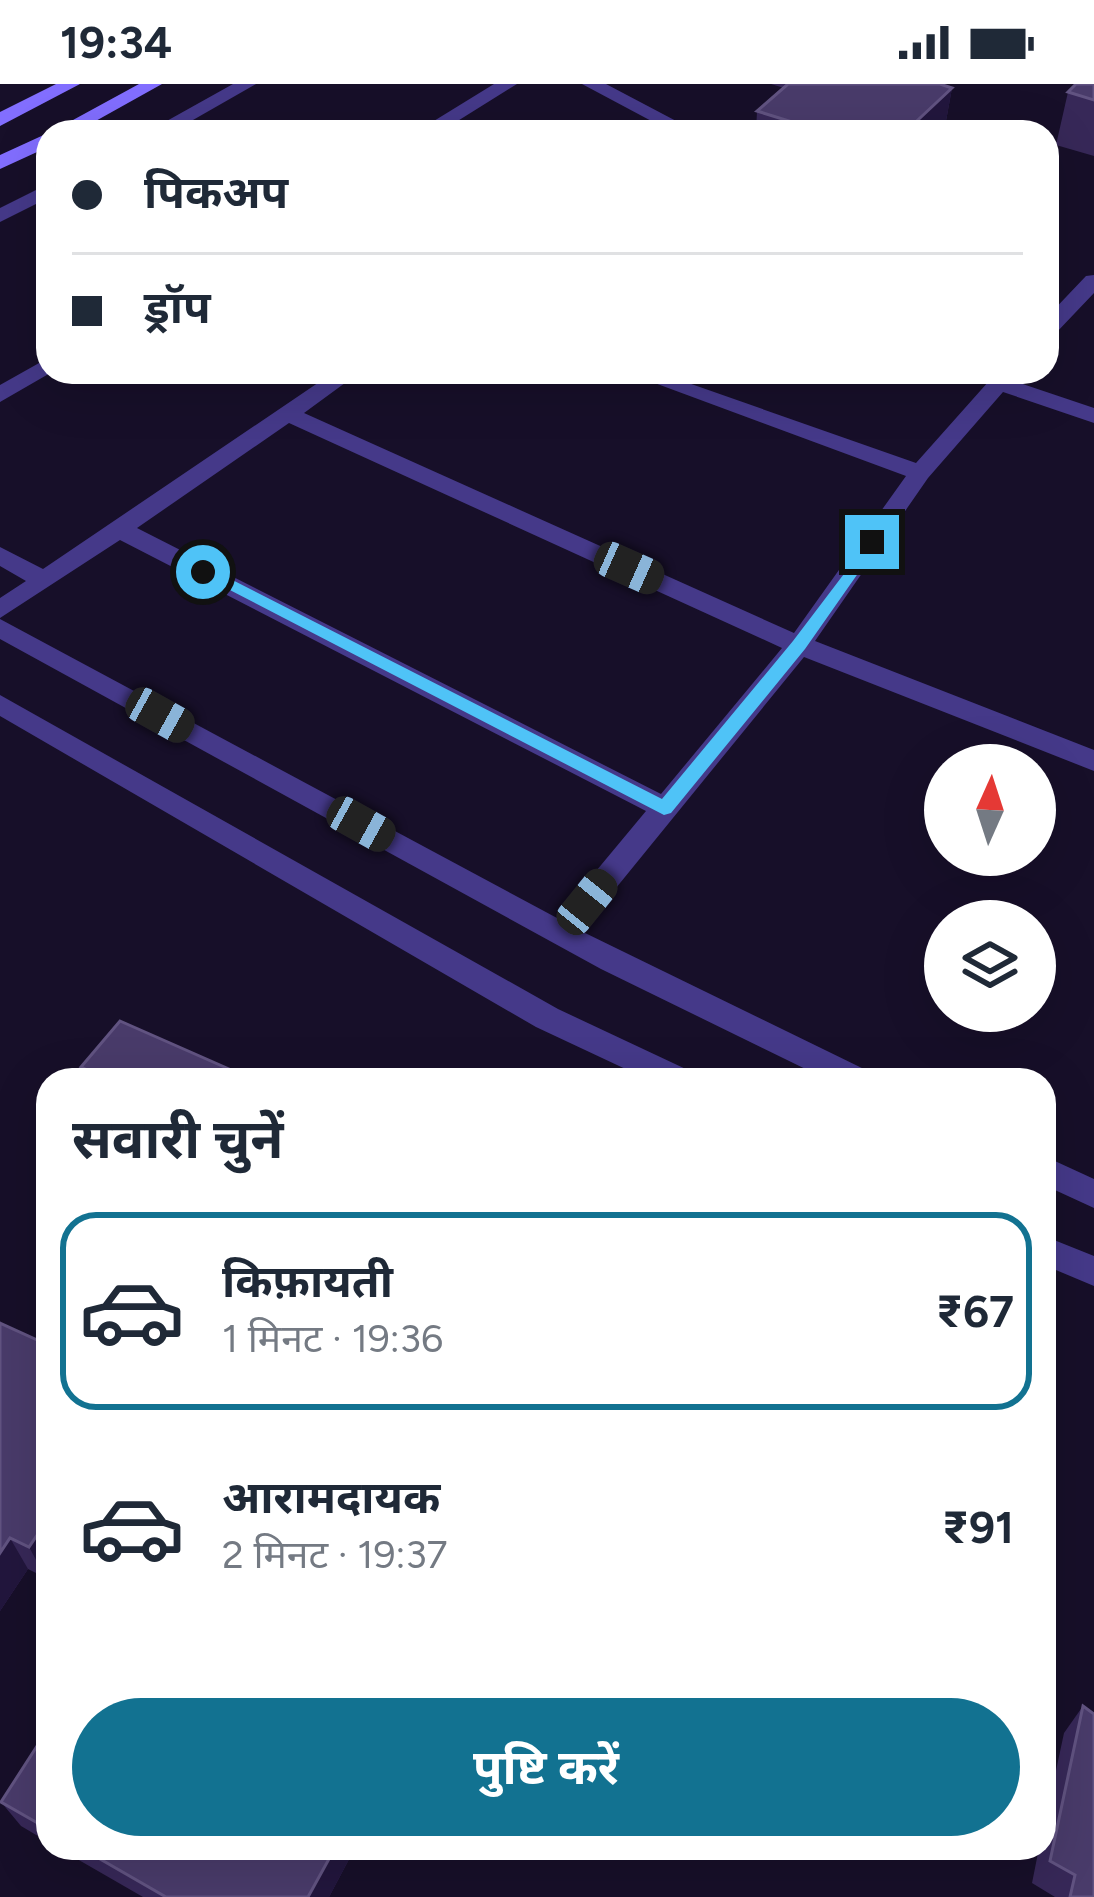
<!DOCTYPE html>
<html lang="hi">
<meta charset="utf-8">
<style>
:root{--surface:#fff;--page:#f6f6f7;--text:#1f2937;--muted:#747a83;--line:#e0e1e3;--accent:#127291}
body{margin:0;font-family:Figtree,"Noto Sans Devanagari",sans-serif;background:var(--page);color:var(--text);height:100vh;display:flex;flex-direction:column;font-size:45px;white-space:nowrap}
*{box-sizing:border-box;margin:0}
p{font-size:39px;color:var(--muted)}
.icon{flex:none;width:66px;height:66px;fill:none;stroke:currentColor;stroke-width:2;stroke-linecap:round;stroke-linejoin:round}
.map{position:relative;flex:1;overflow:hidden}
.details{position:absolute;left:36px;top:984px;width:1020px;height:792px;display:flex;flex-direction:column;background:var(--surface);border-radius:36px;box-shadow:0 12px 48px #0002}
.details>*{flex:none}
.banner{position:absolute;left:36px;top:36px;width:1023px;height:264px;border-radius:36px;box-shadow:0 12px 48px #0002;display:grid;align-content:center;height:264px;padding:0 36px;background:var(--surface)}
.needle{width:78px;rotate:3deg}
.tools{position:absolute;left:924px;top:660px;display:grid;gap:24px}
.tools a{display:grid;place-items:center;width:132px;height:132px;border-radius:50%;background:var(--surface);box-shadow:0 12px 48px #0002;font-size:60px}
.end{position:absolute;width:54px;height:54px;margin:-27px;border:15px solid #4fc3f7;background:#111;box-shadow:0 0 0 6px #111}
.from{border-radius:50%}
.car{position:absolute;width:36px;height:72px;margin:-36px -18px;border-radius:15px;box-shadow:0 0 9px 3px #0007;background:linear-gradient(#222 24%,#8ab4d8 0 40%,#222 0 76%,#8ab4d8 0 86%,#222 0)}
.banner b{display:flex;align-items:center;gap:42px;height:114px;font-size:45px}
.banner b+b{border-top:3px solid var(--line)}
.banner i{width:30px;height:30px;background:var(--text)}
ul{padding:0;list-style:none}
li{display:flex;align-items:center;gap:36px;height:198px;margin:0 24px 18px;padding:0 12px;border:6px solid transparent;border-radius:36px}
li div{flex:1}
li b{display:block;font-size:45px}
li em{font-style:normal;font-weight:700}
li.selected{border-color:var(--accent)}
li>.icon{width:108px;height:108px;stroke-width:1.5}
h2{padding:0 36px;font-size:54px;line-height:144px}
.cta{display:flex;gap:24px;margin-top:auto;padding:24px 36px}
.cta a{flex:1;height:138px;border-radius:72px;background:var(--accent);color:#fff;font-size:48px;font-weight:700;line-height:138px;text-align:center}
.status{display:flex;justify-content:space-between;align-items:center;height:84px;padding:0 60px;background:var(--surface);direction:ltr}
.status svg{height:33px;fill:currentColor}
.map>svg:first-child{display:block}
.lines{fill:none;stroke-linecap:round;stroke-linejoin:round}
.minor{fill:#453989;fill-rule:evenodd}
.secondary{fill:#826eff;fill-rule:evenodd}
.wall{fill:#372858}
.shaded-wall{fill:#22163d}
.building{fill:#493b6a;stroke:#615381;stroke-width:3}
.route{fill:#4fc3f7}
</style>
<div class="status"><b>19:34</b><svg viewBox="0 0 49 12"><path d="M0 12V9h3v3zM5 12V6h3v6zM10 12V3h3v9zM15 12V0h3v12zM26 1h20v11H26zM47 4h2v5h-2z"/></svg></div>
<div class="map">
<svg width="1094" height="1813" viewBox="0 0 1094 1813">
<rect width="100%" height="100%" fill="#170f29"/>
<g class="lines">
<path class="minor" d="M233,0h23l-84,48h-25z
M494,0h23l-77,48h-24z
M582,0h24l91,48h-25z
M48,100v14l-48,24v-14z
M1094,191v18l-39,41 -8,2v-19l39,-41z
M48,274v14h4l-52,30v-17z
M334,288h26l-56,41 490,220 112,-157 -281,-104h32l259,91 81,-91h23l-6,9 80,27v15l-91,-31 -75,86 -113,163 279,109v21l-290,-114 -223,274 287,140 5,9h-45l-227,-111 -601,-330v-20l557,299 89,-107 -526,-271 -120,78v-20l26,-17 -26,-15v-19l43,22zM289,339l493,225 -121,146 -524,-266z
M0,611l558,314 132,62 5,9h-46l-113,-53 -536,-311z
M1044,1072l50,23v29l-50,-23z
M1044,1152l50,20v30l-50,-21z"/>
<path class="secondary" d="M56,0h24l-80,42v-14z
M139,0h23l-86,48h-25z
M48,49v14l-48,22v-14z"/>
</g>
<path class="wall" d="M771,0h169l12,4 -8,44h-188l1,-21 27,-23z
M1094,0v72l-38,-11 12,-53z
M81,983l158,13h-154z
M0,1239l48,22v231l-2,2 -18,-9 -28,42z
M1083,1622l11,191h-39l-23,-14 7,-35h5v-21l20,-94z
M48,1645v113l-27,-16 -20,-24z
M58,1764h297l-26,49h-186z"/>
<path class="shaded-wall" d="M952,4l-8,44h-39z
M48,1435v57l-2,2 -17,-31z
M10,1454l18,31 -28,42v-58z
M335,1764h20l-26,49h-21z"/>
<path class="building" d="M788,0h152l12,4 -47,44h-81l-67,-21z
M1076,0h18v16l-26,-8z
M120,937l118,52 -6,7h-123l-28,-13z
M0,1239l48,22v174l-19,28 -19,-9 -10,15z
M1083,1622l11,8v183h-24l5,-22 -25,-14z
M48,1645v100l-47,-27z
M81,1764h254l-27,49h-142z"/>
<path class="route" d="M872,453l8,5 -75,107 -134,164 -7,2 -469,-243 14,-4 453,231 131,-158z"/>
</svg>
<div class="tools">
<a><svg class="needle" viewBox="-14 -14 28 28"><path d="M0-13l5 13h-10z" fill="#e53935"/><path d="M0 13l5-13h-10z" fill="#747a83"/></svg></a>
<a><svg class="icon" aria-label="layers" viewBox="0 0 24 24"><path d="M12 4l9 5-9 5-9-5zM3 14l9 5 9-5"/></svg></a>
</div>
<i class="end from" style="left:203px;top:488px"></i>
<i class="end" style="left:872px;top:458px"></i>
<i class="car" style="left:629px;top:484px;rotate:114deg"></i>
<i class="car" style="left:160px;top:631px;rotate:119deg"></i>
<i class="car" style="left:361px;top:740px;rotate:119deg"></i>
<i class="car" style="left:587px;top:818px;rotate:39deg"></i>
<div class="banner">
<b><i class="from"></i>पिकअप</b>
<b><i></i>ड्रॉप</b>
</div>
<section class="details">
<h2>सवारी चुनें</h2>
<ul>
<li class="selected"><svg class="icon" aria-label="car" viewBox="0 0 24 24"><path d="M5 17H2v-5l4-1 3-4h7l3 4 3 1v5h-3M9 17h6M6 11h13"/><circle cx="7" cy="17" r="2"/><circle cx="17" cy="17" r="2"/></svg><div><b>किफ़ायती</b><p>1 मिनट · 19:36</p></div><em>₹67</em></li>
<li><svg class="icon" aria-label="car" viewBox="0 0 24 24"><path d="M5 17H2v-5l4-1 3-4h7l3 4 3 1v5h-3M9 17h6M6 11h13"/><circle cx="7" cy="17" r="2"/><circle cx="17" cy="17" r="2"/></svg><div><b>आरामदायक</b><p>2 मिनट · 19:37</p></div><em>₹91</em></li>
</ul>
<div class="cta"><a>पुष्टि करें</a></div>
</section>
</div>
